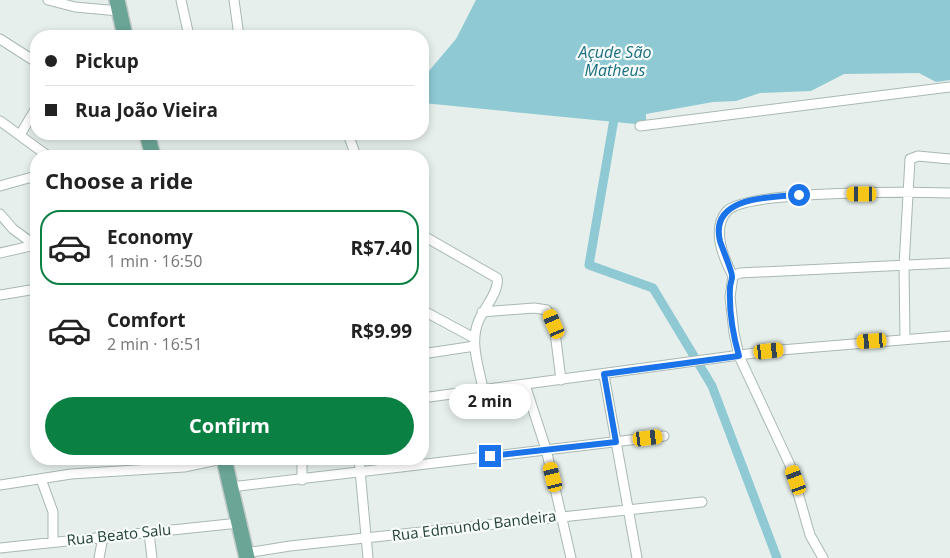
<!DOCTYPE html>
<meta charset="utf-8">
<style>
:root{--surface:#fff;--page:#f6f6f6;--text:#222;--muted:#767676;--line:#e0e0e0;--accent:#0b8043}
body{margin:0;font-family:"Open Sans",sans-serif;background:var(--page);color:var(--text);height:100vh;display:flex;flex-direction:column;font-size:19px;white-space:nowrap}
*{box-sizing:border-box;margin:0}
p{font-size:16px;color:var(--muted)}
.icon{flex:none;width:28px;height:28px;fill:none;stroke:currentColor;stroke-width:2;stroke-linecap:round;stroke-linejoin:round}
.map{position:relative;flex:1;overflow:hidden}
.sheet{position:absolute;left:30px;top:150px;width:399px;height:315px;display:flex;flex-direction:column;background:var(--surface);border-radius:20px;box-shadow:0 2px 8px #0003}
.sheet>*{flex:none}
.top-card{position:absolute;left:30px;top:30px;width:399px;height:110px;border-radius:20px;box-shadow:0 2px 8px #0003;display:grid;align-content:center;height:110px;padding:0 15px;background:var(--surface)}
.end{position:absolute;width:22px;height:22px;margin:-11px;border:6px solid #1a73e8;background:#fff;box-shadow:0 0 0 2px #fff}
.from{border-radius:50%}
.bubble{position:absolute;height:35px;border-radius:18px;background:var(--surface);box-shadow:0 2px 8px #0003;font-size:16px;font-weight:700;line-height:35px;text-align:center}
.car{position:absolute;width:15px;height:30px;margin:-15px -8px;border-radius:6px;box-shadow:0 0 4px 1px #0007;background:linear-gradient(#f5c518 24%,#345 0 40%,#f5c518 0 76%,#345 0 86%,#f5c518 0)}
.top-card b{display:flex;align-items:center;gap:18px;height:48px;font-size:19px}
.top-card b+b{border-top:1px solid var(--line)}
.top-card i{width:12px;height:12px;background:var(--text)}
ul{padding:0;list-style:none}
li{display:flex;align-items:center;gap:15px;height:75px;margin:0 10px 8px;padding:0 5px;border:2px solid transparent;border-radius:20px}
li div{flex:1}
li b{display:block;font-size:19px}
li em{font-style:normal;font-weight:700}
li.on{border-color:var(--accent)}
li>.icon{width:45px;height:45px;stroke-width:1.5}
h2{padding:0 15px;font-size:22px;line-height:60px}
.cta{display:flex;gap:10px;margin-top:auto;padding:10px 15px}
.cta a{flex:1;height:58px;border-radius:30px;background:var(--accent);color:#fff;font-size:20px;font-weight:700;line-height:58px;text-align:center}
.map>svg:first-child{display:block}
.water{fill:#8ec9d4}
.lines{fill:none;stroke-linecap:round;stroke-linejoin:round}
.canal{stroke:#8ec9d4;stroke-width:9}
.minor-casing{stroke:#a8b8b2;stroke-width:11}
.primary-casing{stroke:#c2cac8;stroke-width:18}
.minor{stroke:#fff;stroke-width:9}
.primary{stroke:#6aa596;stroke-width:15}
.route{stroke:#1a73e8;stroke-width:6}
.labels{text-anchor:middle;stroke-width:4.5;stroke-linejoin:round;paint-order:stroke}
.street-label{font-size:15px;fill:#24423a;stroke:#f7fbf9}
.water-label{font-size:16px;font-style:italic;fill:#1c6f80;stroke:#f7fbf9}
</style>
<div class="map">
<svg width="950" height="558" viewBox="0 0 950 558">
<rect width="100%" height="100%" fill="#e6efeb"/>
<path class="water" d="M476,0h474v80l-14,2 -17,-9 -75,1 -33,17 -51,2 -24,8 -23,1 -67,12v11l-223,-22v-25l33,-39z"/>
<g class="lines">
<path class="canal" d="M614,119l-25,146 64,23 59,98 65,172"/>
<defs>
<path id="minor" d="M48,0l27,7 44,4
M181,0l8,36
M234,0l5,36
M0,39l36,23
M0,121l48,35
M640,126l310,-39
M348,134l8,22
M20,135l16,-27
M0,186l36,-10
M0,214l13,15 23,17
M422,235l75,43c3,12 -13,31 -18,42 -10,22 0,47 4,69
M0,253l35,-8
M733,276c-10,-19 -22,-47 -6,-65 20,-21 188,-19 223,-18
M0,295l36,-6
M422,310l52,28
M482,312l52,-4 13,2 7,14 7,56
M905,339l-1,-73 6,-107 8,-3 32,3
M422,354l53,-8
M604,375l33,183
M525,385l21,64 25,109
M422,398l347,-47 181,-15
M359,459l9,99
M41,479l12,33v30
M302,480v-21
M0,485l71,-11 113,-7 38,-8
M231,487l433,-51
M149,533l3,25
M0,548l239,-25
M246,553l44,-7 412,-44
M99,558l4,-21
M823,558l-13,-23 -20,-70 -51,-109 -5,-23 -4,-36 3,-21 7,-3 210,-10"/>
<path id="primary" d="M117,0l8,36
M147,134l6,22
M224,459l23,99"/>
</defs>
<use href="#minor" class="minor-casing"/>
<use href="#primary" class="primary-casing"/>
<use href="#minor" class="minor"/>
<use href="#primary" class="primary"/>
</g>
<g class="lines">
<path class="route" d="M490,456l126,-14 -12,-68 135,-18c-6,-21 -10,-46 -9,-68 0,-4 2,-8 2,-11 1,-4 -10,-29 -12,-36 -11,-45 51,-44 79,-46"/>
</g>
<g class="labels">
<g class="street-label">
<text transform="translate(474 526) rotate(-7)" y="5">Rua Edmundo Bandeira</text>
<text transform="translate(119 535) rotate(-6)" y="5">Rua Beato Salu</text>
</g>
<g class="water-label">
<text x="615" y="58">Açude São<tspan x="615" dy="18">Matheus</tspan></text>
</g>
</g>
</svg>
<i class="end from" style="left:799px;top:195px"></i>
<i class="end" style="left:490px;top:456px"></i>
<div class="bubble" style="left:449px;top:384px;width:82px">2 min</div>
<i class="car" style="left:862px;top:194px;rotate:270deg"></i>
<i class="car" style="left:554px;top:324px;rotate:337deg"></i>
<i class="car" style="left:872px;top:341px;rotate:266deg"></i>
<i class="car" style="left:769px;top:351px;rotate:84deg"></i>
<i class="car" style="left:648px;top:438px;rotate:83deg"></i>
<i class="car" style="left:553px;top:477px;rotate:346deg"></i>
<i class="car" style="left:796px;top:480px;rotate:340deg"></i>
<div class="top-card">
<b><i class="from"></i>Pickup</b>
<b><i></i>Rua João Vieira</b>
</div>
<section class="sheet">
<h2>Choose a ride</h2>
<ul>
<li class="on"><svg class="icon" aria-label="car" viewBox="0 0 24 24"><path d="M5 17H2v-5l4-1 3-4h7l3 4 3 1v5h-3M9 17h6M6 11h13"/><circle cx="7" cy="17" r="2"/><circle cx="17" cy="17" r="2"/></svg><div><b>Economy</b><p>1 min · 16:50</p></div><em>R$7.40</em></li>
<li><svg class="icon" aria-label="car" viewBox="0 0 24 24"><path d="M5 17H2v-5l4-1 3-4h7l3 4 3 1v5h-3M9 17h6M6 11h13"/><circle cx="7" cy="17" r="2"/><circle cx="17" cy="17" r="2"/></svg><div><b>Comfort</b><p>2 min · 16:51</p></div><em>R$9.99</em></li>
</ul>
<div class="cta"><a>Confirm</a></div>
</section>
</div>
